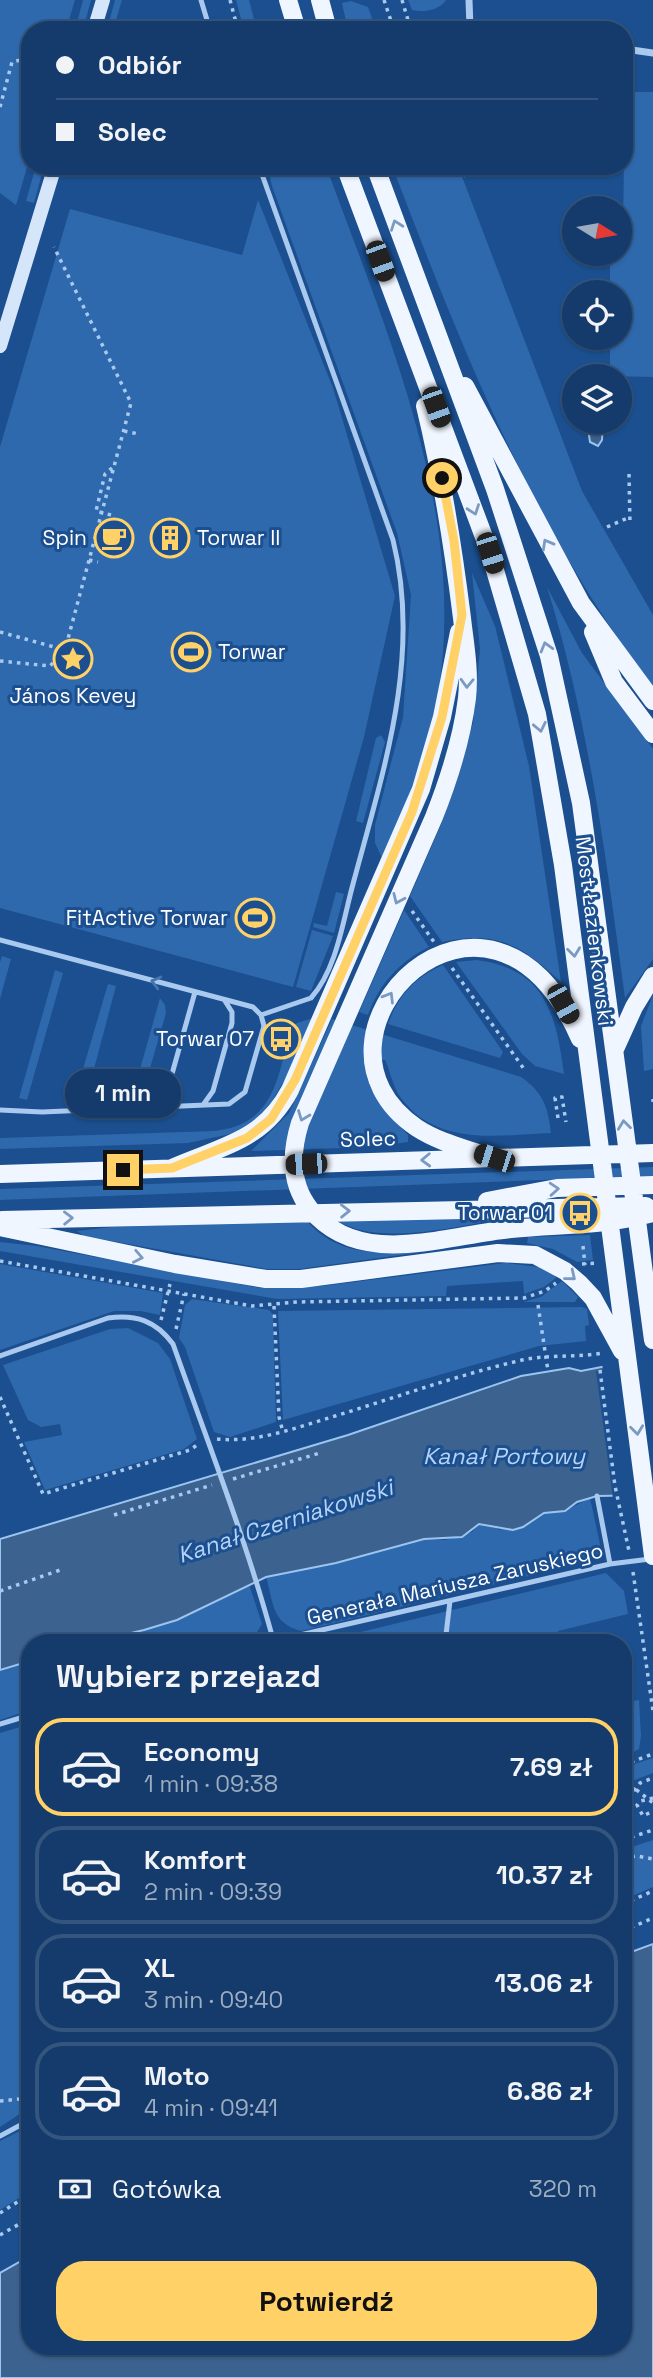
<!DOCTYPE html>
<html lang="pl">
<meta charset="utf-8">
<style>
:root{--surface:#143b6b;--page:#214673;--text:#f1f3f6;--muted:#9dadc1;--line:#33557e;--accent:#ffd166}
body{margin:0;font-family:"Space Grotesk",sans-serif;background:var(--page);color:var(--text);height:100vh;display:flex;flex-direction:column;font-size:26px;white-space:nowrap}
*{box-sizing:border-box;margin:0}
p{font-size:23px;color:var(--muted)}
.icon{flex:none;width:38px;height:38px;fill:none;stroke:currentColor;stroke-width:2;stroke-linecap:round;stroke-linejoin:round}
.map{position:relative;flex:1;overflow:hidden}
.details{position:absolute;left:21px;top:1634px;width:611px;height:721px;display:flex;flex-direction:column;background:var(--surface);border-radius:28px;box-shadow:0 2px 5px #0004,0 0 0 2px var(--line)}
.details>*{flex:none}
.hud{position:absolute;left:21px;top:21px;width:612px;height:154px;border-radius:28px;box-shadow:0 2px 5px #0004,0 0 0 2px var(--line);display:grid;align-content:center;height:154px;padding:0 35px;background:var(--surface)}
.needle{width:46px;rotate:101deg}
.buttons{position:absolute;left:562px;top:196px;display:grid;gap:14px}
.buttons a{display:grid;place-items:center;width:70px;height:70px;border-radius:50%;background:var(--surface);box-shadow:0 2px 5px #0004,0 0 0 2px var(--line);font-size:35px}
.end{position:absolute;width:32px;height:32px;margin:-16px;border:9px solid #ffd166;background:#111;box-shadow:0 0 0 4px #111}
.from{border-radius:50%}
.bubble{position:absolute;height:49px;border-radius:24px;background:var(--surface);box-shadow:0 2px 5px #0004,0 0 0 2px var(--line);font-size:23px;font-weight:800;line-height:49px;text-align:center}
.car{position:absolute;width:21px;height:42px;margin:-21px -10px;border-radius:9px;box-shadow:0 0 5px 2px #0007;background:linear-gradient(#222 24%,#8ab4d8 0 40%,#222 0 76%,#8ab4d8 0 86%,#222 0)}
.hud b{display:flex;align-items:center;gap:24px;height:66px;font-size:26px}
.hud b+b{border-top:2px solid var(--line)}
.hud i{width:18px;height:18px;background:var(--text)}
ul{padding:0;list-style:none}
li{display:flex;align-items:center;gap:21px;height:98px;margin:0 14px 10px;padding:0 21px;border:4px solid var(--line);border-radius:28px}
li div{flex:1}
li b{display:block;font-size:26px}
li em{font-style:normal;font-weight:800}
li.current{border-color:var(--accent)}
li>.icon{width:63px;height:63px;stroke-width:1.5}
h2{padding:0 35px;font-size:32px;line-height:84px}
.pay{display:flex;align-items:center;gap:18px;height:77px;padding:0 35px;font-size:26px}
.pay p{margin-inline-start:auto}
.action{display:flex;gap:14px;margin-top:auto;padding:14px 35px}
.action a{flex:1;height:80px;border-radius:28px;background:var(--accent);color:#111;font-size:28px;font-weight:800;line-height:80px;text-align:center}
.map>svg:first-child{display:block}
.green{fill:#2e69ad}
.water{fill:#3c6290;stroke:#9cc4f0;stroke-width:2}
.pier{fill:#1b4f8f}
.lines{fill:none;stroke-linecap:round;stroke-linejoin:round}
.path{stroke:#a9c9ee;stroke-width:3.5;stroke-dasharray:3.5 5;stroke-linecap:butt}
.lane{stroke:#a9c9ee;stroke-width:5}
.street{stroke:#a9c9ee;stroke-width:7}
.secondary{stroke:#d6e6fa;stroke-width:14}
.primary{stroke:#f0f6ff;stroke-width:18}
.oneway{stroke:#7b9ac1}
.oneway2{stroke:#4674ac}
.route{stroke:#ffd166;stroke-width:9}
.labels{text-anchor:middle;stroke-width:6;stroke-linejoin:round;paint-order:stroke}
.poi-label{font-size:21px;fill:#fff;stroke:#1b4f8f;text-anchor:end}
.street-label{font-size:21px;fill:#fff;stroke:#1b4f8f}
.water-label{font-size:23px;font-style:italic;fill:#b5d3f5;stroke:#1b4f8f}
</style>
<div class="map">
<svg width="653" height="2378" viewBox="0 0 653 2378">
<rect width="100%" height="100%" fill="#1b4f8f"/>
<path class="green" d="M0,0h75l-9,30h-36l-3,42h3v85l-14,48 -16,-12z
M83,0h8l-8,30h-8z
M115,0h7l-9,30h-6z
M236,0h13l5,19 -4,11h-6z
M408,0h38c-6,10 -23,13 -34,10z
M351,1l17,6 8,23h-28l-6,-27z
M625,92h28v285l-43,-1v-38h10v-46h-10v-38h10v-28h3z
M36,166h8l-10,37 -8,-2z
M278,166h48c60,165 140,343 113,522 -9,60 -32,115 -57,170l-7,-15v-18l28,-108 8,-122 -14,-62 -125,-347 -2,-8z
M392,166h66l124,325 71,124v71c-120,-155 -191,-338 -261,-520z
M258,200l75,188 62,208 -31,141 -71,250 -293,-79v-461l70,-238 172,46z
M472,573l23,53 34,140 32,216c-39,-36 -62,-52 -119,-40l-32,-46 33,-76 30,-97 7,-74z
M547,587l35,66 71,96v210l-28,39c-19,-140 -36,-276 -78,-411z
M381,735l4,7 -22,81 -7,-2 20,-83z
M336,892l8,2 -10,39 -21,-6 1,-4 13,3z
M404,910l25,37c-29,14 -50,37 -61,68l-9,-3z
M312,930l21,6 -22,55 -15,-4z
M2,956l9,3 -11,40v-37z
M477,960c69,9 79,55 87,114l-29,-8 -13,-12 -66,-92z
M443,965l60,87 -3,6 -112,-34c10,-28 27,-47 55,-59z
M55,970l8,3 -36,127 -8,-2z
M108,984l8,2 -30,113 -11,-3z
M653,995v74l-9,2 -3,-45z
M160,998l5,7 1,8 -24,83 -9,-2z
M313,1018l-26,58 -17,28 -19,20 -16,9 -47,10 -188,6v-11l214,-7c61,-6 63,-53 77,-102l6,-6z
M332,1019l189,58c22,15 27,30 30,56 -52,2 -114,14 -150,-35 -9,-12 -10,-26 -16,-38l-19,2c-3,29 24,54 42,73v7l-36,5 -121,4 38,-38z
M653,1167v9l-653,24v-11z
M509,1218c-50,7 -129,30 -173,2z
M306,1220c33,39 78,33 124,31l-131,18h-32l-183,-33 -7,-5 35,-4z
M590,1235l3,25 -16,2 -24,-13 -26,-6 1,-6z
M0,1242l37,4 223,42 62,-2 183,-23 34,4 14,6 3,5 -12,9 -20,7 -1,-13 -76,5 -1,10 -169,3 -277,-48z
M0,1264l163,29 -3,22 -20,-4h-26l-114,39z
M562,1281l16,16 -3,5h-52l18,-5z
M192,1299l77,11 4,5 3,107 -46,15 -16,-5 -29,-85 -6,-9 6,-33z
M582,1307l5,2 2,16 -4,1 1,15 -47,5 -256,74 -5,-109z
M128,1328l30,15 12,16 27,80 -13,10 -139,41 -21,-48 38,-7 -2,-11 -19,3 -13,-7 -25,-55 107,-36z
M590,1498l13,60 -302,73c-30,-8 -27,-28 -35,-54l70,-14 88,-24 21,1 27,-8 7,-8 7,-1 14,7 44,-17 21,-2z
M606,1573l18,18 4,23 -70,17 1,12h-244z
M249,1584l13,40 -5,8 -30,11h-139l89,-23z
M30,1661v49l-30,10v-50z
M639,1700l2,36 -2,13 -16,9v-55z
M30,1724v383l-30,20v-394z
M653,1758v15l-21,8 -9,-9 2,-5z
M653,1840v47l-30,13v-50z
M30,2126v65l-30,19v-69z"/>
<path class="water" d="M587,422h16l-1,18 -4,6 -8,-4z
M653,1357v138l-56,1 -20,6 -12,9 -21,2 -21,14 -10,3 -34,-6 -17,13 -38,2 -88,24 -70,14 -89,43 -33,10 -56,13h-58v18l-30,9v-131l348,-104 173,-59 48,-8 12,3z
M653,1944v434h-653v-105l30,-17v91h593v-392z"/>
<path class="pier" d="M653,1354v144l-40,1 -17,-128 7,-1 -1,-7z"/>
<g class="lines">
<path class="path" d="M230,0l8,30
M384,0l10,30
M402,0l6,20
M256,30l2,-7
M0,107l12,-45 18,-4
M461,166l7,14
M124,431l15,3
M629,474l1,50
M111,515l-15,-4 9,-37 7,-6
M607,527l23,-10
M89,560l9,2
M0,632l65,18
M0,661l50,5 15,-16 66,-247 -77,-156
M412,911l22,31
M452,968l72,101
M653,1099v3
M558,1118l-3,-20 7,-1 4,25
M583,1246l2,19
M0,1261l252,45 45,-4 227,-4 21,-7 11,-8
M582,1264l16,-1
M538,1305l10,66
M274,1306l5,111 4,15
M161,1320l9,-36
M176,1329l8,-35
M600,1370l15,116 14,65
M0,1397l43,97 147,-44 7,-5
M217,1439c39,4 78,-11 115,-22 62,-19 123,-41 186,-56 28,-7 56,-3 85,-8
M233,1479l87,-26
M114,1515l98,-30
M633,1572l20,139
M0,1591l63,-22
M347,1636l8,7
M623,1765l30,-11
M623,1779l30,24
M653,1798l-12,3 -4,4 6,11 10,-5
M623,1804l17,-21 13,-5
M623,1840l30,-10
M623,1858l14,-2 16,3
M623,1904l30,-13
M623,1931l30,-13
M0,2101l30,-3
M0,2213l30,-19
M0,2235l30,-17"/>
<path class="lane" d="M201,0l9,30
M259,166l134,374c29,117 -10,232 -40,344 -10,36 -16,85 -42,114l-50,17
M0,940l253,67 8,8 3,11 -19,66 -16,12 -187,8 -42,-2
M203,1105l10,-14 19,-68v-11l-7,-11
M163,1106l32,-114
M0,1356l108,-38c28,-4 48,3 65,26 35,99 74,198 101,299
M597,1496l13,68
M265,1643l345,-79 40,-5
M445,1643l5,-42
M0,1724l30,-9
M0,2136l30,-16"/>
<path class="street" d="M469,0l1,28
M625,49l28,4"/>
<path class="secondary" d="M94,30l9,-30
M0,346l55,-180"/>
<path class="primary" d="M288,0l9,30
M320,0l8,30
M345,166l145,387 47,161 26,151 90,691
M375,166l120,323 54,167 32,147 72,537
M465,386l116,217 72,98
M425,406c17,70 28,140 37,212 3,27 8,52 5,80 -5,41 -18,81 -33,119l-134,306c-9,29 -10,61 10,86 50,61 135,26 201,20 48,-5 95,-3 142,-16
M593,632l21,50 39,52
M615,1049l19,-42 19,-31
M481,1154c-21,-7 -44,-13 -64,-26 -135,-91 72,-300 163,-89
M172,1168c50,-22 91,-27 118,-78l131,-301 21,-72 17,-85
M0,1174l653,-21
M487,1201l70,-13 96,-3
M2,1220l644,-14
M0,1227l175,37 91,15h35l197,-26 37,2 30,16 14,12 14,15 29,53"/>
</g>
<defs><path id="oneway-chevron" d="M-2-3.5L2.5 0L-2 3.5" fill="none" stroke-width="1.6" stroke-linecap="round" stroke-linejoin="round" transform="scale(1.75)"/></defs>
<g class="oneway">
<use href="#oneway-chevron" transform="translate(396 225) rotate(-110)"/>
<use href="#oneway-chevron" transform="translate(474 510) rotate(70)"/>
<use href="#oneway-chevron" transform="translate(547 544) rotate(-119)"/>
<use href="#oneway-chevron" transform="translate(546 647) rotate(-106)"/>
<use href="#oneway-chevron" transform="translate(467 683) rotate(92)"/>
<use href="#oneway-chevron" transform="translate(540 727) rotate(78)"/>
<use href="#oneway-chevron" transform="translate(398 899) rotate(114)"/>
<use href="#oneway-chevron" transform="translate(574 952) rotate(83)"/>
<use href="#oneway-chevron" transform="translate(389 997) rotate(-59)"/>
<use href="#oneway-chevron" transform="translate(303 1116) rotate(111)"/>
<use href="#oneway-chevron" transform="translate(624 1125) rotate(-97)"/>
<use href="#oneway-chevron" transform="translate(426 1160) rotate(178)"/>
<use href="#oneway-chevron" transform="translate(554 1189) rotate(-4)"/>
<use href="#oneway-chevron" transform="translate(345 1211) rotate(-1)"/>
<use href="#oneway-chevron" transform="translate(68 1218) rotate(-1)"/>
<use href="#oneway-chevron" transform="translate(138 1257) rotate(11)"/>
<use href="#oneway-chevron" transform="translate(571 1276) rotate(39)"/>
<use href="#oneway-chevron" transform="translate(637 1430) rotate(83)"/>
</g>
<use class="oneway2" href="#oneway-chevron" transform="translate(156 982) rotate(-165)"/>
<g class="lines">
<path class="route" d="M123,1170l49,-2 75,-30 24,-19 24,-39 117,-268 30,-95 20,-102 -8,-74 -12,-63"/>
</g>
<defs>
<symbol id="cafe-ring" viewBox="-11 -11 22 22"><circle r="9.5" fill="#1b4f8f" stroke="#ffd166" stroke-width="1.5"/><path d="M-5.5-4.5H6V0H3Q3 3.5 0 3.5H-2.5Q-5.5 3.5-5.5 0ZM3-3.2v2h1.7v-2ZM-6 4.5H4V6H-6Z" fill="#ffd166"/></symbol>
<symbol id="building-ring" viewBox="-11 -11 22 22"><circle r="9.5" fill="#1b4f8f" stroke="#ffd166" stroke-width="1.5"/><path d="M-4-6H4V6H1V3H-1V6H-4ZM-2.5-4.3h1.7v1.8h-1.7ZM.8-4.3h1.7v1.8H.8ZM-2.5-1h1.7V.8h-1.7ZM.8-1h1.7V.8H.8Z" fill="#ffd166"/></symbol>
<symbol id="stadium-ring" viewBox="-11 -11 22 22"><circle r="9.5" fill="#1b4f8f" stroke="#ffd166" stroke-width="1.5"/><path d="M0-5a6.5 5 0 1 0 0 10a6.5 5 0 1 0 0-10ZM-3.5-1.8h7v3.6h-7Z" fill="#ffd166"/></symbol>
<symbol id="sight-ring" viewBox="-11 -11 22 22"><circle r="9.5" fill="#1b4f8f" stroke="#ffd166" stroke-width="1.5"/><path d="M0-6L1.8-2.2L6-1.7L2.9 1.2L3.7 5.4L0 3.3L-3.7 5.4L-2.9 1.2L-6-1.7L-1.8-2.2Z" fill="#ffd166"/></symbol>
<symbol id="bus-ring" viewBox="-11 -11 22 22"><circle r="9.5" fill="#1b4f8f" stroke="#ffd166" stroke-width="1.5"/><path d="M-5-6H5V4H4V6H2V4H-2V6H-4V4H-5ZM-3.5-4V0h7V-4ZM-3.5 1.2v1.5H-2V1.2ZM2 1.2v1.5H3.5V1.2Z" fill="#ffd166"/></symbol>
</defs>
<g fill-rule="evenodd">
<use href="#cafe-ring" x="92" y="516" width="44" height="44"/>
<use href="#building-ring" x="148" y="516" width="44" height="44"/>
<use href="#stadium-ring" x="169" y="630" width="44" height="44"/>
<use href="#sight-ring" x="51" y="637" width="44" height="44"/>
<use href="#stadium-ring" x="233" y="896" width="44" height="44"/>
<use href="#bus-ring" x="259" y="1017" width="44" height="44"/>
<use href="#bus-ring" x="558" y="1191" width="44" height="44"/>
</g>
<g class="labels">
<g class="poi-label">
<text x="87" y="545">Spin</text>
<text x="197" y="545" text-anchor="start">Torwar II</text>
<text x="218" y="659" text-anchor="start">Torwar</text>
<text x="73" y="703" text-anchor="middle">János Kevey</text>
<text x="228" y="925">FitActive Torwar</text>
<text x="254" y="1046">Torwar 07</text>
<text x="553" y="1220">Torwar 01</text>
</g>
<g class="street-label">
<text transform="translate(594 931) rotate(83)" y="7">Most Łazienkowski</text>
<text transform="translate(368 1139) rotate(-2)" y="7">Solec</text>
<text transform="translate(455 1584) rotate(-13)" y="7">Generała Mariusza Zaruskiego</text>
</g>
<g class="water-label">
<text x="504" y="1464">Kanał Portowy</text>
<text transform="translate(285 1521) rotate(-18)" y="8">Kanał Czerniakowski</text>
</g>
</g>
</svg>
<div class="buttons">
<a><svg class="needle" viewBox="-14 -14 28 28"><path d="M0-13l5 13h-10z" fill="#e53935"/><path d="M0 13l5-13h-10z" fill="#9dadc1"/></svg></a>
<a><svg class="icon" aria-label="locate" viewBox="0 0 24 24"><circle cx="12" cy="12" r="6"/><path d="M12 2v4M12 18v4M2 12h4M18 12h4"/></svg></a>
<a><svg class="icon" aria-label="layers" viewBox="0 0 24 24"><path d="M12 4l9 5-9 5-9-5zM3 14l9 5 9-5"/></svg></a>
</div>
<i class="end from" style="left:442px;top:478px"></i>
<i class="end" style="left:123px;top:1170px"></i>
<div class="bubble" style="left:65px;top:1069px;width:116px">1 min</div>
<i class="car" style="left:380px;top:261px;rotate:160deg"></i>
<i class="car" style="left:436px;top:407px;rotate:160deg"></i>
<i class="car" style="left:490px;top:553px;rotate:162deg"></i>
<i class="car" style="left:563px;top:1004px;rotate:151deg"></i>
<i class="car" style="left:494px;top:1158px;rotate:288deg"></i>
<i class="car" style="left:306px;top:1164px;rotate:268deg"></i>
<div class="hud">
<b><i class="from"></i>Odbiór</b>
<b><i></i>Solec</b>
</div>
<section class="details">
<h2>Wybierz przejazd</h2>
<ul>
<li class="current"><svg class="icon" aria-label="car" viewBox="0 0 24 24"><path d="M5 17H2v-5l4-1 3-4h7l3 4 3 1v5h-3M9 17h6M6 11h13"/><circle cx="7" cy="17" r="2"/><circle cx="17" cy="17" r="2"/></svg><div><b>Economy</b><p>1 min · 09:38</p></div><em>7.69 zł</em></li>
<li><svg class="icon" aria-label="car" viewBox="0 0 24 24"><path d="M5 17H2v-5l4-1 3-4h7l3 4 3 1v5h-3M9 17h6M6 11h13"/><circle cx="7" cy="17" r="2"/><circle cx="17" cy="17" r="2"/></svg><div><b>Komfort</b><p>2 min · 09:39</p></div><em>10.37 zł</em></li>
<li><svg class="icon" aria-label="car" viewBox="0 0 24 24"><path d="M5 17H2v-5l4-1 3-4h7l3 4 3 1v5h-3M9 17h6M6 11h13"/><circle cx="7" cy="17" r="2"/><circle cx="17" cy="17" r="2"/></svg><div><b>XL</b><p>3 min · 09:40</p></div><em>13.06 zł</em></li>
<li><svg class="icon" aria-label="car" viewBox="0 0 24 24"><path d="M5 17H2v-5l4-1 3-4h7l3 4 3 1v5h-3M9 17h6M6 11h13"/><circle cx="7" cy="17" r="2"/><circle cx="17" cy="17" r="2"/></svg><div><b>Moto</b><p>4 min · 09:41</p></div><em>6.86 zł</em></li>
</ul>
<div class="pay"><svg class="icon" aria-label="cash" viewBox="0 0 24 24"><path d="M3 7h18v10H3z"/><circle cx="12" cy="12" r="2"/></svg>Gotówka<p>320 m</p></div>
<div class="action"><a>Potwierdź</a></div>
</section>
</div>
